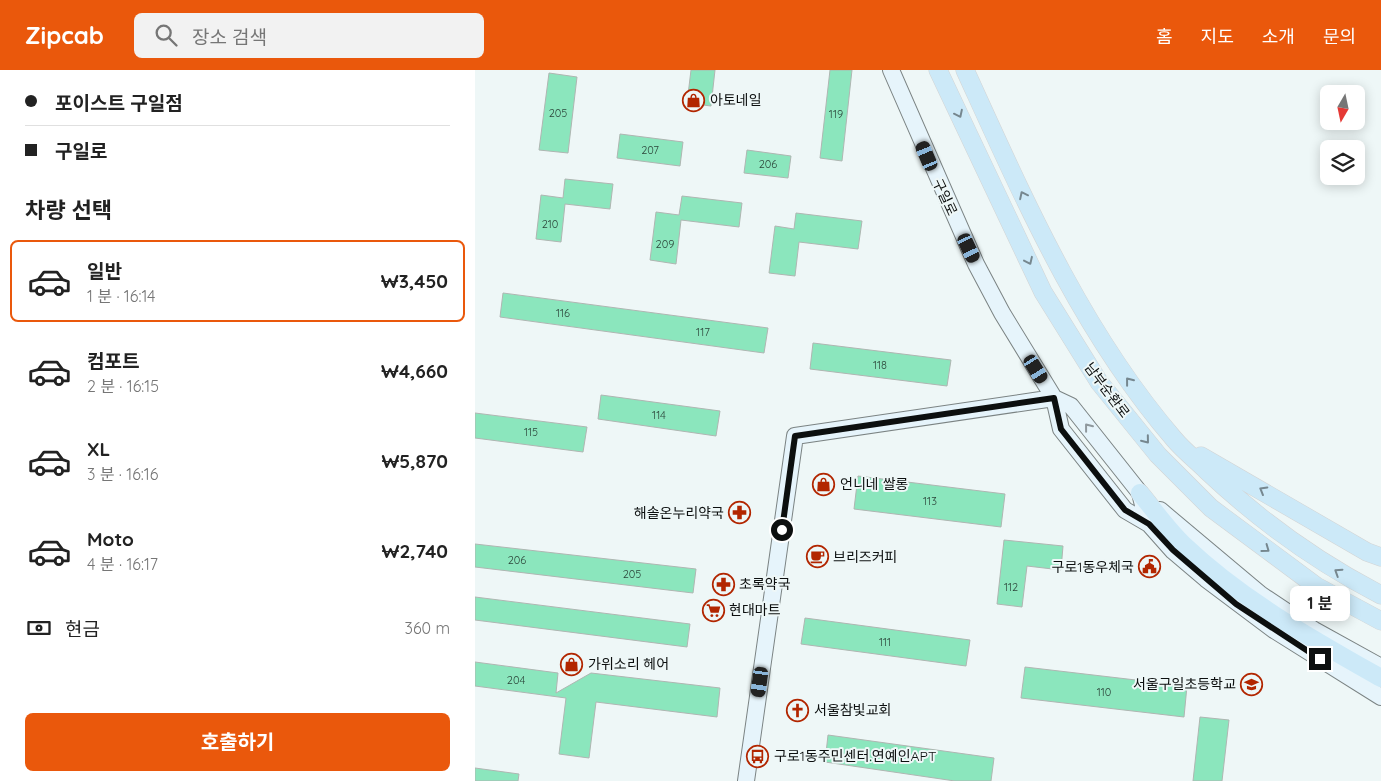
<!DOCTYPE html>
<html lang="ko">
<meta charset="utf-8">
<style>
:root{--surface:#fff;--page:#f2f2f2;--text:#222;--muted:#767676;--line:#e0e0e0;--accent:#ea580c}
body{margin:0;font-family:Quicksand,"Noto Sans KR",sans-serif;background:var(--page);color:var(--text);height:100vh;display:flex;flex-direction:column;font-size:19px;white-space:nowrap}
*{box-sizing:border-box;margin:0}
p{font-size:16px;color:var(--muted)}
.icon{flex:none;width:28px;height:28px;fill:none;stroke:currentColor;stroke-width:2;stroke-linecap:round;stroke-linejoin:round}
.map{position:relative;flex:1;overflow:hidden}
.sheet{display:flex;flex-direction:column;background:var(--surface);width:475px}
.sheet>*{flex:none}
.hud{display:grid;align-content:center;height:110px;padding:0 25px;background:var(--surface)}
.needle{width:32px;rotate:189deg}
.fabs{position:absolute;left:845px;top:15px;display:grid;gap:10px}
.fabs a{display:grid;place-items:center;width:45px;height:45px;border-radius:8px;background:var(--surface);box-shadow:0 2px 12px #0003;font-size:25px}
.end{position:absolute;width:22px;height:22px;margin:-11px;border:6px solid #0c0f0f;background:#fff;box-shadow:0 0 0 2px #fff}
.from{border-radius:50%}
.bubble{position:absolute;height:35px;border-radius:8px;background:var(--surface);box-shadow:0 2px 12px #0003;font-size:16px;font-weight:700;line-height:35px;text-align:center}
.car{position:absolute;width:15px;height:30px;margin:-15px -8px;border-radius:6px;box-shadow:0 0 4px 1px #0007;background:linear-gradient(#222 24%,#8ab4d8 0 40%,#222 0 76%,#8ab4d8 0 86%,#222 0)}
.hud b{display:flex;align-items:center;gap:18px;height:48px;font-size:19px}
.hud b+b{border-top:1px solid var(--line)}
.hud i{width:12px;height:12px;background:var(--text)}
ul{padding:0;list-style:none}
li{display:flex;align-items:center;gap:15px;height:82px;margin:0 10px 8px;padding:0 15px;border:2px solid transparent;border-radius:8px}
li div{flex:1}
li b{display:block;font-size:19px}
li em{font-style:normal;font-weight:700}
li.active{border-color:var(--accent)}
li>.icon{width:45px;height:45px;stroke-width:1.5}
h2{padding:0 25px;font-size:22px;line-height:60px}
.pay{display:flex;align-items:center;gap:12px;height:55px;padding:0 25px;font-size:19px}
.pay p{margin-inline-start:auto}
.button{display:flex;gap:10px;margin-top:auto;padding:10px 25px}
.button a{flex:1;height:58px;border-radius:8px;background:var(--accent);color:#fff;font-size:20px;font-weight:700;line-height:58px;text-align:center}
header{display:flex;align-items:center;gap:30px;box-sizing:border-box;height:70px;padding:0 25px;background:var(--accent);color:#fff}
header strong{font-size:24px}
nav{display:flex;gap:28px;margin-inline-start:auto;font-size:18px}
.search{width:350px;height:45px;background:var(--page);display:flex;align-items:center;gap:12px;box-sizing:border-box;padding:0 18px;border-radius:8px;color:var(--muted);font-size:19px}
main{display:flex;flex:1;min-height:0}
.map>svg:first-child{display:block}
.building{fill:#8be6bd;stroke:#afb6b2}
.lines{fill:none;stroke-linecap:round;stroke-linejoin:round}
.secondary-casing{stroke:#7b8383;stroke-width:18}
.primary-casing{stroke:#d3d4d4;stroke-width:19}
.secondary{stroke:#e6f4fb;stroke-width:16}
.primary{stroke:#cce9f8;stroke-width:18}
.oneway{stroke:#76878f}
.oneway2{stroke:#8f989d}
.route{stroke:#0c0f0f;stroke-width:6}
.labels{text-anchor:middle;stroke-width:4;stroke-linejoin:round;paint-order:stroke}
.number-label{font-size:11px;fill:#2c453a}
.poi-label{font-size:14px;fill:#0c0f0f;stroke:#eef7f7;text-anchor:start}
.street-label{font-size:14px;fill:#0c0f0f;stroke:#eef7f7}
</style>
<header>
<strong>Zipcab</strong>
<div class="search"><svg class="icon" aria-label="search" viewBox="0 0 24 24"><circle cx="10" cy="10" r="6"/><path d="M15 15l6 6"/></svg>장소 검색</div>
<nav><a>홈</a><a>지도</a><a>소개</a><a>문의</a></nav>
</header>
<main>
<section class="sheet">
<div class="hud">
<b><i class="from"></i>포이스트 구일점</b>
<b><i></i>구일로</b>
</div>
<h2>차량 선택</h2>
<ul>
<li class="active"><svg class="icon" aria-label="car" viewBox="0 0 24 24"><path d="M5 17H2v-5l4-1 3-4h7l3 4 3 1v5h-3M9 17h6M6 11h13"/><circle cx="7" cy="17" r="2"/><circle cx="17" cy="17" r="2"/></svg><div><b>일반</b><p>1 분 · 16:14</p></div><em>₩3,450</em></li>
<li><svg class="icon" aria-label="car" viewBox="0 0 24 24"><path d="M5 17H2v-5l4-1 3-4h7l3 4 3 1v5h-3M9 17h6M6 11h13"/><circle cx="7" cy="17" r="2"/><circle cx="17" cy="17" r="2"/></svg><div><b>컴포트</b><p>2 분 · 16:15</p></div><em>₩4,660</em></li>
<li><svg class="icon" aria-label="car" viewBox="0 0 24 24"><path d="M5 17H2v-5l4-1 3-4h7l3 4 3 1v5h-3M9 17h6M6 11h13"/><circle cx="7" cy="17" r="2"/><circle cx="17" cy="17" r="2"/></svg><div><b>XL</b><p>3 분 · 16:16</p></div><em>₩5,870</em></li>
<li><svg class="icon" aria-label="car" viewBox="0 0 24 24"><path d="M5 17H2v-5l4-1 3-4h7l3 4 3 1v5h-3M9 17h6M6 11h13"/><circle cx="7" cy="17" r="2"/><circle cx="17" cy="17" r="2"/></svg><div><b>Moto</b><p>4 분 · 16:17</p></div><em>₩2,740</em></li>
</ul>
<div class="pay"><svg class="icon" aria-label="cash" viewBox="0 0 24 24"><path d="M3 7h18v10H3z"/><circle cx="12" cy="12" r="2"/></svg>현금<p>360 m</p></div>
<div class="button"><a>호출하기</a></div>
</section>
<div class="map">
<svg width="906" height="711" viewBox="0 0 906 711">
<rect width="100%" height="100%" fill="#eef7f7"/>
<path class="building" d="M216,0h24l-4,36 -24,-3z
M355,0h22l-10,91 -22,-3z
M74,3l28,4 -9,76 -29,-3z
M145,64l63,8 -3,24 -63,-8z
M272,80l44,6 -3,22 -44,-5z
M90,109l48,5 -3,25 -45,-5 -4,38 -25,-3 5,-44 22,3z
M207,126l60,7 -3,24 -58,-7 -5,44 -26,-4 6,-48 23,3z
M321,143l66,8 -4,28 -59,-7 -4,34 -26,-3 6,-47 19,3z
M28,223l265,35 -4,25 -264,-36z
M338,273l138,17 -4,26 -137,-17z
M126,325l119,16 -4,25 -118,-17z
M0,343l112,14 -4,25 -108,-14z
M383,406l147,18 -4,33 -147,-18z
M529,470l59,6 -2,24 -34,-4 -5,41 -25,-3z
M0,474l221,25 -3,24 -218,-26z
M0,527l215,27 -3,23 -212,-27z
M330,548l165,22 -4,26 -165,-22z
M0,592l83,11 -2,20 35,-20 129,15 -3,29 -121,-15 -7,56 -30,-4 7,-56 -91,-12z
M550,597l162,19 -3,31 -163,-19z
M725,647l29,3 -7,61h-29z
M353,665l166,23 -3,23h-36l-130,-19z
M0,698l44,6 -1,7h-43z"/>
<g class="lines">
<defs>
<path id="secondary" d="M416,0l85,194 26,49 52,85 7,31 64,81 24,14 24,27 33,28 68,51 107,67
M579,328l17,8 69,87 3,12
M685,440l100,84 54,36 67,37
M271,711l49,-345 259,-38"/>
<path id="primary" d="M463,0l105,222 56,90 59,73 53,53 105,78 65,35
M490,0c59,129 116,261 209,369 10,12 22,21 33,32 52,49 110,91 174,124
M726,386l166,96 14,5
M665,423c14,17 28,37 44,52 58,55 128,94 197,133"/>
</defs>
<use href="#secondary" class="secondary-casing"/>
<use href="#primary" class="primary-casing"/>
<use href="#secondary" class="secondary"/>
<use href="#primary" class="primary"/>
</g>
<defs><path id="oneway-chevron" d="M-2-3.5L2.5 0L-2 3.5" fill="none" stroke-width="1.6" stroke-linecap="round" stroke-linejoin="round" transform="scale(1.25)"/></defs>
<g class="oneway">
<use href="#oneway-chevron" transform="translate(484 44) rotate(64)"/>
<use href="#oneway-chevron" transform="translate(548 125) rotate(-116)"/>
<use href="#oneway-chevron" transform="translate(554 191) rotate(65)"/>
<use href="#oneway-chevron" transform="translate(654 311) rotate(-128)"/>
<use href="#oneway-chevron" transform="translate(671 370) rotate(51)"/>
<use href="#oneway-chevron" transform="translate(788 420) rotate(-150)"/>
<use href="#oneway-chevron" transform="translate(791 479) rotate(36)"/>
<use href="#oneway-chevron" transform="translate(863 502) rotate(-147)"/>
</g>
<use class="oneway2" href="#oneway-chevron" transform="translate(613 357) rotate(-128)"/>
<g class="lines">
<path class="route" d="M307,460l13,-94 259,-38 7,31 64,81 24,14 24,26 63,54 84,55"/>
</g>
<defs>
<symbol id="shop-ring" viewBox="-11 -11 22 22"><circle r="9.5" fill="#eef7f7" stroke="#b22600" stroke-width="1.5"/><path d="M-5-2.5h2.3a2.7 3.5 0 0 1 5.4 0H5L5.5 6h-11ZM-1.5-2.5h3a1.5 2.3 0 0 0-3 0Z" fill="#b22600"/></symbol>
<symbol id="pharmacy-ring" viewBox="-11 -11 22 22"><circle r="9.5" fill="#eef7f7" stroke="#b22600" stroke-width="1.5"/><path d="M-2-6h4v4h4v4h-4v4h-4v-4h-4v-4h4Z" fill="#b22600"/></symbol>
<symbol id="cafe-ring" viewBox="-11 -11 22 22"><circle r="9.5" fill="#eef7f7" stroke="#b22600" stroke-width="1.5"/><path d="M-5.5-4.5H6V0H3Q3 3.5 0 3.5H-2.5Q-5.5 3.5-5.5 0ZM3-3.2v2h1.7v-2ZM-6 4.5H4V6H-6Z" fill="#b22600"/></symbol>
<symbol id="civic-ring" viewBox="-11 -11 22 22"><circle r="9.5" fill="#eef7f7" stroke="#b22600" stroke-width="1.5"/><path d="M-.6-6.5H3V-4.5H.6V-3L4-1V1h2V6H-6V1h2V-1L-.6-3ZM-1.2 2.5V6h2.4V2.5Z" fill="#b22600"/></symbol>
<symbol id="supermarket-ring" viewBox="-11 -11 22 22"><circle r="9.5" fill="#eef7f7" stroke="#b22600" stroke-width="1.5"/><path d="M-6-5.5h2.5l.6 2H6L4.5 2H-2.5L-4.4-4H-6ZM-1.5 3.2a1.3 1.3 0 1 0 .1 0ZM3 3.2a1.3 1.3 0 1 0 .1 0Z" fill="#b22600"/></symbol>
<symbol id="school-ring" viewBox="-11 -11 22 22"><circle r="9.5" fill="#eef7f7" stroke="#b22600" stroke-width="1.5"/><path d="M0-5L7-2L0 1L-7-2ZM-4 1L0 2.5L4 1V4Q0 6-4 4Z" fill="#b22600"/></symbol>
<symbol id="church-ring" viewBox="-11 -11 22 22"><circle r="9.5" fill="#eef7f7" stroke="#b22600" stroke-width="1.5"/><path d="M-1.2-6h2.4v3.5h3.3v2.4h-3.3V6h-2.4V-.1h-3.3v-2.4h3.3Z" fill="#b22600"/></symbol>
<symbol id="bus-ring" viewBox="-11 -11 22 22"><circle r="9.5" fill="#eef7f7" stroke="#b22600" stroke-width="1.5"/><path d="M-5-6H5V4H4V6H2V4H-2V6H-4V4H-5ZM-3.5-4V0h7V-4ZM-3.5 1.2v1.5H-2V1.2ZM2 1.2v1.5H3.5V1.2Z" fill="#b22600"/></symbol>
</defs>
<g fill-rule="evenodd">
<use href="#shop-ring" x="206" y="18" width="25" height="25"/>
<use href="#shop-ring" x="336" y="402" width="25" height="25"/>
<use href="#pharmacy-ring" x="252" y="430" width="25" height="25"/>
<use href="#cafe-ring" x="330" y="474" width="25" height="25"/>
<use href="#civic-ring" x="662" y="484" width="25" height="25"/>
<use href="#pharmacy-ring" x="236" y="502" width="25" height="25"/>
<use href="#supermarket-ring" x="226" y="528" width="25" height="25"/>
<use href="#shop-ring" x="84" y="582" width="25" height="25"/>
<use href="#school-ring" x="764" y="602" width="25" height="25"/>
<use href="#church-ring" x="310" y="628" width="25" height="25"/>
<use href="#bus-ring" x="270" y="674" width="25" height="25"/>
</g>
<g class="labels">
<g class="number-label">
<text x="83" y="47">205</text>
<text x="361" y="48">119</text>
<text x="175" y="84">207</text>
<text x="293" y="98">206</text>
<text x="75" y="158">210</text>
<text x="190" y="178">209</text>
<text x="88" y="247">116</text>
<text x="228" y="266">117</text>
<text x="405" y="299">118</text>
<text x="184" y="349">114</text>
<text x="56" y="366">115</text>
<text x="455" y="435">113</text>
<text x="42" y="494">206</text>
<text x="157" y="508">205</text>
<text x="536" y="521">112</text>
<text x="410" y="576">111</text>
<text x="41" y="614">204</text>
<text x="629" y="626">110</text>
</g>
<g class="poi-label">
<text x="235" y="35">아토네일</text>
<text x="365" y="419">언니네 쌀롱</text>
<text x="249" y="448" text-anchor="end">해솔온누리약국</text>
<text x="358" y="492">브리즈커피</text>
<text x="659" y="502" text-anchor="end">구로1동우체국</text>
<text x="264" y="519">초록약국</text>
<text x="254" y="545">현대마트</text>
<text x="113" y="599">가위소리 헤어</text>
<text x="761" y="619" text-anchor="end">서울구일초등학교</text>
<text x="339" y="645">서울참빛교회</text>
<text x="299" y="691">구로1동주민센터.연예인APT</text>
</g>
<g class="street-label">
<text transform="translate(470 127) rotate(65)" y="5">구일로</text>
<text transform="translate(632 320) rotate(53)" y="5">남부순환로</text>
</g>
</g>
</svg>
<div class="fabs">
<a><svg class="needle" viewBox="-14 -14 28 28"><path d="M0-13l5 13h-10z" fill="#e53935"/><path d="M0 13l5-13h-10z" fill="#767676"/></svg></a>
<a><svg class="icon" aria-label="layers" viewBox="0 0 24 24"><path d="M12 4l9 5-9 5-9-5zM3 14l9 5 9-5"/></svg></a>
</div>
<i class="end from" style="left:307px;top:460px"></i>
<i class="end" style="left:845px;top:589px"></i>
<div class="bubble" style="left:815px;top:516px;width:60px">1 분</div>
<i class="car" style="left:452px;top:86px;rotate:337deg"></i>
<i class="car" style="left:494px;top:178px;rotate:155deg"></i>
<i class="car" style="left:561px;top:299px;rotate:148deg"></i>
<i class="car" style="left:285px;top:612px;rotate:188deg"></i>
</div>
</main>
